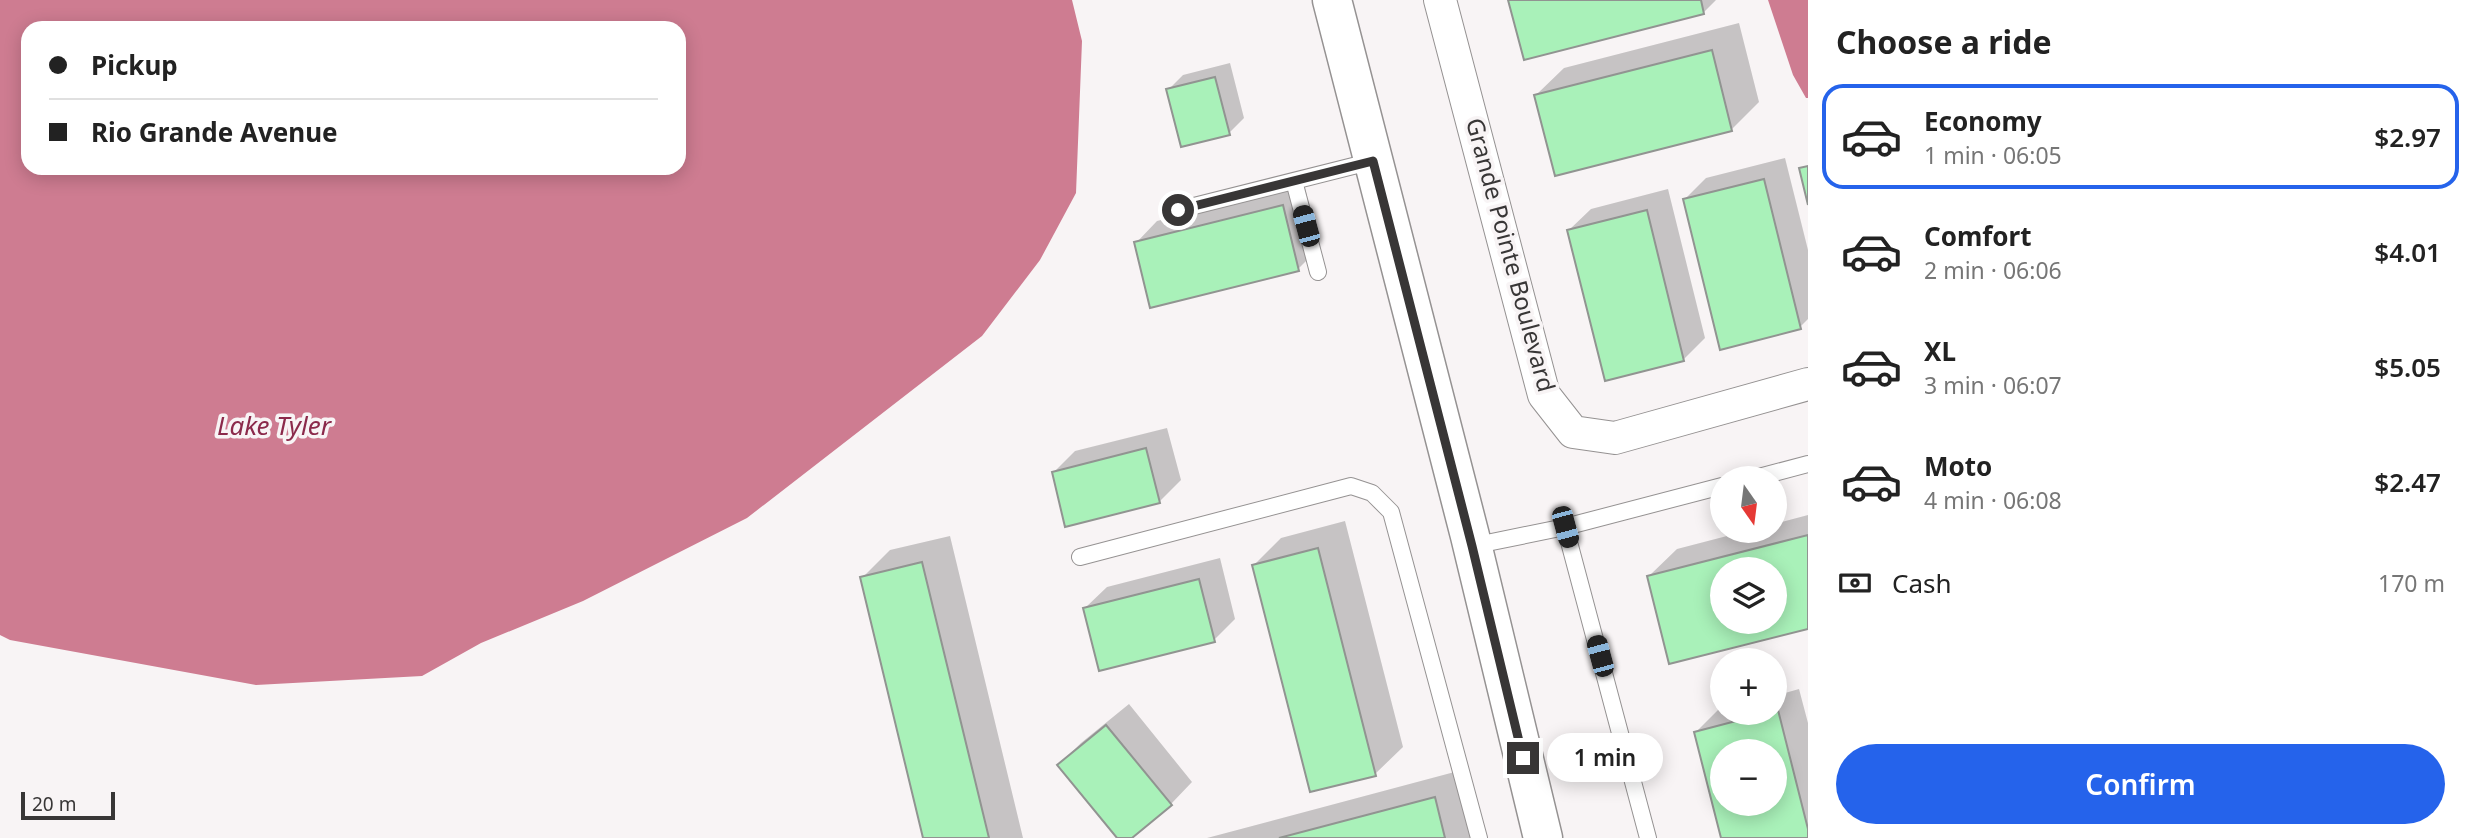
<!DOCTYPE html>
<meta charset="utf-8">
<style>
:root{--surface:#fff;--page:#f2f2f2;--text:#222;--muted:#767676;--line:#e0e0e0;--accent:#2563eb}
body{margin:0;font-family:"Noto Sans",sans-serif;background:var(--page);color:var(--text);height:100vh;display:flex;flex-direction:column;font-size:26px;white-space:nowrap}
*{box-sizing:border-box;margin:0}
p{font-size:23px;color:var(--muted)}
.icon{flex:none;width:38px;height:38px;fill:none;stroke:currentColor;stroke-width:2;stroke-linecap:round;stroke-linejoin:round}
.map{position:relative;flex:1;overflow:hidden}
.sheet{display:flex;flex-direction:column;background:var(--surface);width:665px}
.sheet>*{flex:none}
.top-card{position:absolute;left:21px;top:21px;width:665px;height:154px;border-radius:21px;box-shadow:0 4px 18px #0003;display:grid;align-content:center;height:154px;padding:0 28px;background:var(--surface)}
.needle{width:46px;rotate:166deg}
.buttons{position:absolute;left:1710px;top:466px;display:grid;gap:14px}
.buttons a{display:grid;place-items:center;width:77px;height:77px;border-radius:50%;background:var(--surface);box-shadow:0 4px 18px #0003;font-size:35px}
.scale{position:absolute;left:21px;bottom:18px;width:94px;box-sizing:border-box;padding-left:7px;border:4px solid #383636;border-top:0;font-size:19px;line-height:24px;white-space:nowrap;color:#383636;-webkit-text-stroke:5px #f8f4f5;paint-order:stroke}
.end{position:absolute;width:32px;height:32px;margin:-16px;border:9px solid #383636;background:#fff;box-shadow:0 0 0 4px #fff}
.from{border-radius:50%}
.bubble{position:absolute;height:49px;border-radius:24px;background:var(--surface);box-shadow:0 4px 18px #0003;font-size:23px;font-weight:600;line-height:49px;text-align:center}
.car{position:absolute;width:21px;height:42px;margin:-21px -10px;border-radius:9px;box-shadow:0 0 5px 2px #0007;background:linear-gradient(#222 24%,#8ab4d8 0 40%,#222 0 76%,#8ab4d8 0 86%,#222 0)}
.top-card b{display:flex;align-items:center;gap:24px;height:66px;font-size:26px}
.top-card b+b{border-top:2px solid var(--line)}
.top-card i{width:18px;height:18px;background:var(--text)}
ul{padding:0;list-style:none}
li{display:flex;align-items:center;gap:21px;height:105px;margin:0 14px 10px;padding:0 14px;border:4px solid transparent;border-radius:21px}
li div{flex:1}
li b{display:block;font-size:26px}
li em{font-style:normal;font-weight:600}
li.on{border-color:var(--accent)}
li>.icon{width:63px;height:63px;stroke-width:1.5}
h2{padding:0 28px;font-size:32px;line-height:84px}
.pay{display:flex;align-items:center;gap:18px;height:77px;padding:0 28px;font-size:26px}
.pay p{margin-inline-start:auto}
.cta{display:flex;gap:14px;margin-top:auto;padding:14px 28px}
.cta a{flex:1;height:80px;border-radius:42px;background:var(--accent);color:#fff;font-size:28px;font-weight:600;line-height:80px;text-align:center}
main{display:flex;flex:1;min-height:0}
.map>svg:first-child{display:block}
.water{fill:#ce7c91;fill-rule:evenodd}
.shadow{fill:#0003;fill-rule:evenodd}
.building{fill:#a9f1b9;stroke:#919491;stroke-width:2;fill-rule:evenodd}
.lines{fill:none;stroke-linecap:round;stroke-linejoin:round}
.lane-casing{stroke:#959292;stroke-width:18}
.street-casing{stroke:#959292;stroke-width:34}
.secondary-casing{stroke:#959292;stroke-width:41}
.lane{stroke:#fff;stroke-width:16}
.street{stroke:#fff;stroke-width:32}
.secondary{stroke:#fff;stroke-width:38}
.route{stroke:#383636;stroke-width:9}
.labels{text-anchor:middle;stroke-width:7;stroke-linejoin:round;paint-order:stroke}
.street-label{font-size:24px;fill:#383636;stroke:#f8f4f5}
.water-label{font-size:26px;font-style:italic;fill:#8b2a4b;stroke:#f8f4f5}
</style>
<main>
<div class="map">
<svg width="1808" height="838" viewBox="0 0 1808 838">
<rect width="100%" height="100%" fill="#f8f4f5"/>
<path class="water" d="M0,0h1072l10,41 -6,152 -36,67 -58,76 -235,182 -164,83 -102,42 -59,33 -166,9 -246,-45 -10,-5zM28,28h651v140h-651z
M1768,0h40v98h-2l-13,-23z"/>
<path class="shadow" d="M1510,0h206l-13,13z
M1739,23l20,79 -28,28 -195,-35 28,-27z
M1230,63l14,55 -15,15 -61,-43 15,-15z
M1785,158l23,92v69l-8,8 -116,-127 22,-22z
M1304,184l16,63 -22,22 -162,-26 21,-22z
M1668,189l37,149 -22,22 -114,-130 22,-21z
M1167,428l14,52 -22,22 -105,-30 21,-21z
M1808,515v112l-137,35 -22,-86 28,-27 73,-19h24v-6zM1722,569h52v52h-52z
M1345,521l58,226 -28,27 -121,-209 27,-27z
M950,536l73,302h-98l-63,-260 28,-28z
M1220,558l15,61 -21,21 -129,-32 22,-21z
M1799,689l9,34v115h-85l-27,-106 22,-22 4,-1v3h52v-16zM1722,751h52v52h-52z
M1129,704l63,78 -21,22 -42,34h-10l-60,-73 22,-22z
M1462,770l18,68h-273z"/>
<path class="building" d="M1508,0h193l3,14 -180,46z
M1712,50l20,81 -177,45 -21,-81z
M1215,77l15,58 -49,12 -15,-58z
M1808,166v39l-9,-37z
M1764,179l37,150 -81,21 -37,-151z
M1283,205l16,66 -149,37 -16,-66z
M1647,210l37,151 -79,20 -38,-151z
M1146,448l14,55 -95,24 -13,-55z
M1808,535v94l-139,35 -22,-88zM1722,569h52v52h-52z
M1318,548l58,228 -66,16 -58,-227z
M922,562l67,276h-66l-63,-261z
M1199,579l16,63 -116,29 -16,-63z
M1778,710l30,119v9h-87l-27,-106zM1722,751h52v52h-52z
M1106,725l66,80 -40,33h-15l-60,-73z
M1435,797l10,41h-166z"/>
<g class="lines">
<defs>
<path id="lane" d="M1294,181l24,91
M1178,210l195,-49
M1755,478l53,-14
M1565,527l83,311
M1472,546l93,-19 157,-41
M1080,557l271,-71 21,7 19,19 88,326"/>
<path id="street" d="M1440,0l104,395 29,37 42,6 193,-54"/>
<path id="secondary" d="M1332,0l138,536 73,302"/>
</defs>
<use href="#lane" class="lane-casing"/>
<use href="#street" class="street-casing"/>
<use href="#secondary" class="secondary-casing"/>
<use href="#lane" class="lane"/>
<use href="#street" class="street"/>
<use href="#secondary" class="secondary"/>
</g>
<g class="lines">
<path class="route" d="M1178,210l195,-49 99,385 51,212"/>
</g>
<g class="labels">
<g class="street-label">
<text transform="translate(1510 255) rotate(75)" y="8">Grande Pointe Boulevard</text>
</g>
<g class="water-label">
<text x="274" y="435">Lake Tyler</text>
</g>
</g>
</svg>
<div class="buttons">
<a><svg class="needle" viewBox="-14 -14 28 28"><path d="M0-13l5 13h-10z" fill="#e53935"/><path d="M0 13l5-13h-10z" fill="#767676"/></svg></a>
<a><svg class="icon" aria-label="layers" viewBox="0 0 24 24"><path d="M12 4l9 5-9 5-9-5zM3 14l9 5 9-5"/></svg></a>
<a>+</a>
<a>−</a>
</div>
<div class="scale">20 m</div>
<i class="end from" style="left:1178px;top:210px"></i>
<i class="end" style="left:1523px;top:758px"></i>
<div class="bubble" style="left:1547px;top:733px;width:116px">1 min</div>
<i class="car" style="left:1306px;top:226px;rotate:345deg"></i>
<i class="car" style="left:1565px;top:527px;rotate:165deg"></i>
<i class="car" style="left:1600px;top:656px;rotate:345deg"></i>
<div class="top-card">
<b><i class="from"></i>Pickup</b>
<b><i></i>Rio Grande Avenue</b>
</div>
</div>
<section class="sheet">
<h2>Choose a ride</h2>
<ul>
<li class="on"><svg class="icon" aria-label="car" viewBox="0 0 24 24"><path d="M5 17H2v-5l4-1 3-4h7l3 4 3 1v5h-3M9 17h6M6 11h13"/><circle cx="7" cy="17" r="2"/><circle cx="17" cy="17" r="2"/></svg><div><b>Economy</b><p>1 min · 06:05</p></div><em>$2.97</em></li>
<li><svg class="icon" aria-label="car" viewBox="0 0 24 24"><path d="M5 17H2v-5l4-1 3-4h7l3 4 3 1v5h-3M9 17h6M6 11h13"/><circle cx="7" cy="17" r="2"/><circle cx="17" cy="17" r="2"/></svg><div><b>Comfort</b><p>2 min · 06:06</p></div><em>$4.01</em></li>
<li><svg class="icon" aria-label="car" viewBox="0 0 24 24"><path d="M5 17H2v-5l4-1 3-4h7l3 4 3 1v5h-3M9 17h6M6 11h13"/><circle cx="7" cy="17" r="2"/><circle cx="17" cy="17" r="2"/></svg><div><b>XL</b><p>3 min · 06:07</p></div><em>$5.05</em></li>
<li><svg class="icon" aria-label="car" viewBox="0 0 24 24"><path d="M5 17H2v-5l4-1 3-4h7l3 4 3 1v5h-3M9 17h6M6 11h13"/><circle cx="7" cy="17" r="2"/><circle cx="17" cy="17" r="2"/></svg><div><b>Moto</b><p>4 min · 06:08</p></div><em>$2.47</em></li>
</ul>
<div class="pay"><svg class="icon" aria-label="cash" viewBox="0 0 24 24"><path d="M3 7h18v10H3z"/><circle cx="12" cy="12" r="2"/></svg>Cash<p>170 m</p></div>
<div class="cta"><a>Confirm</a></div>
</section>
</main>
